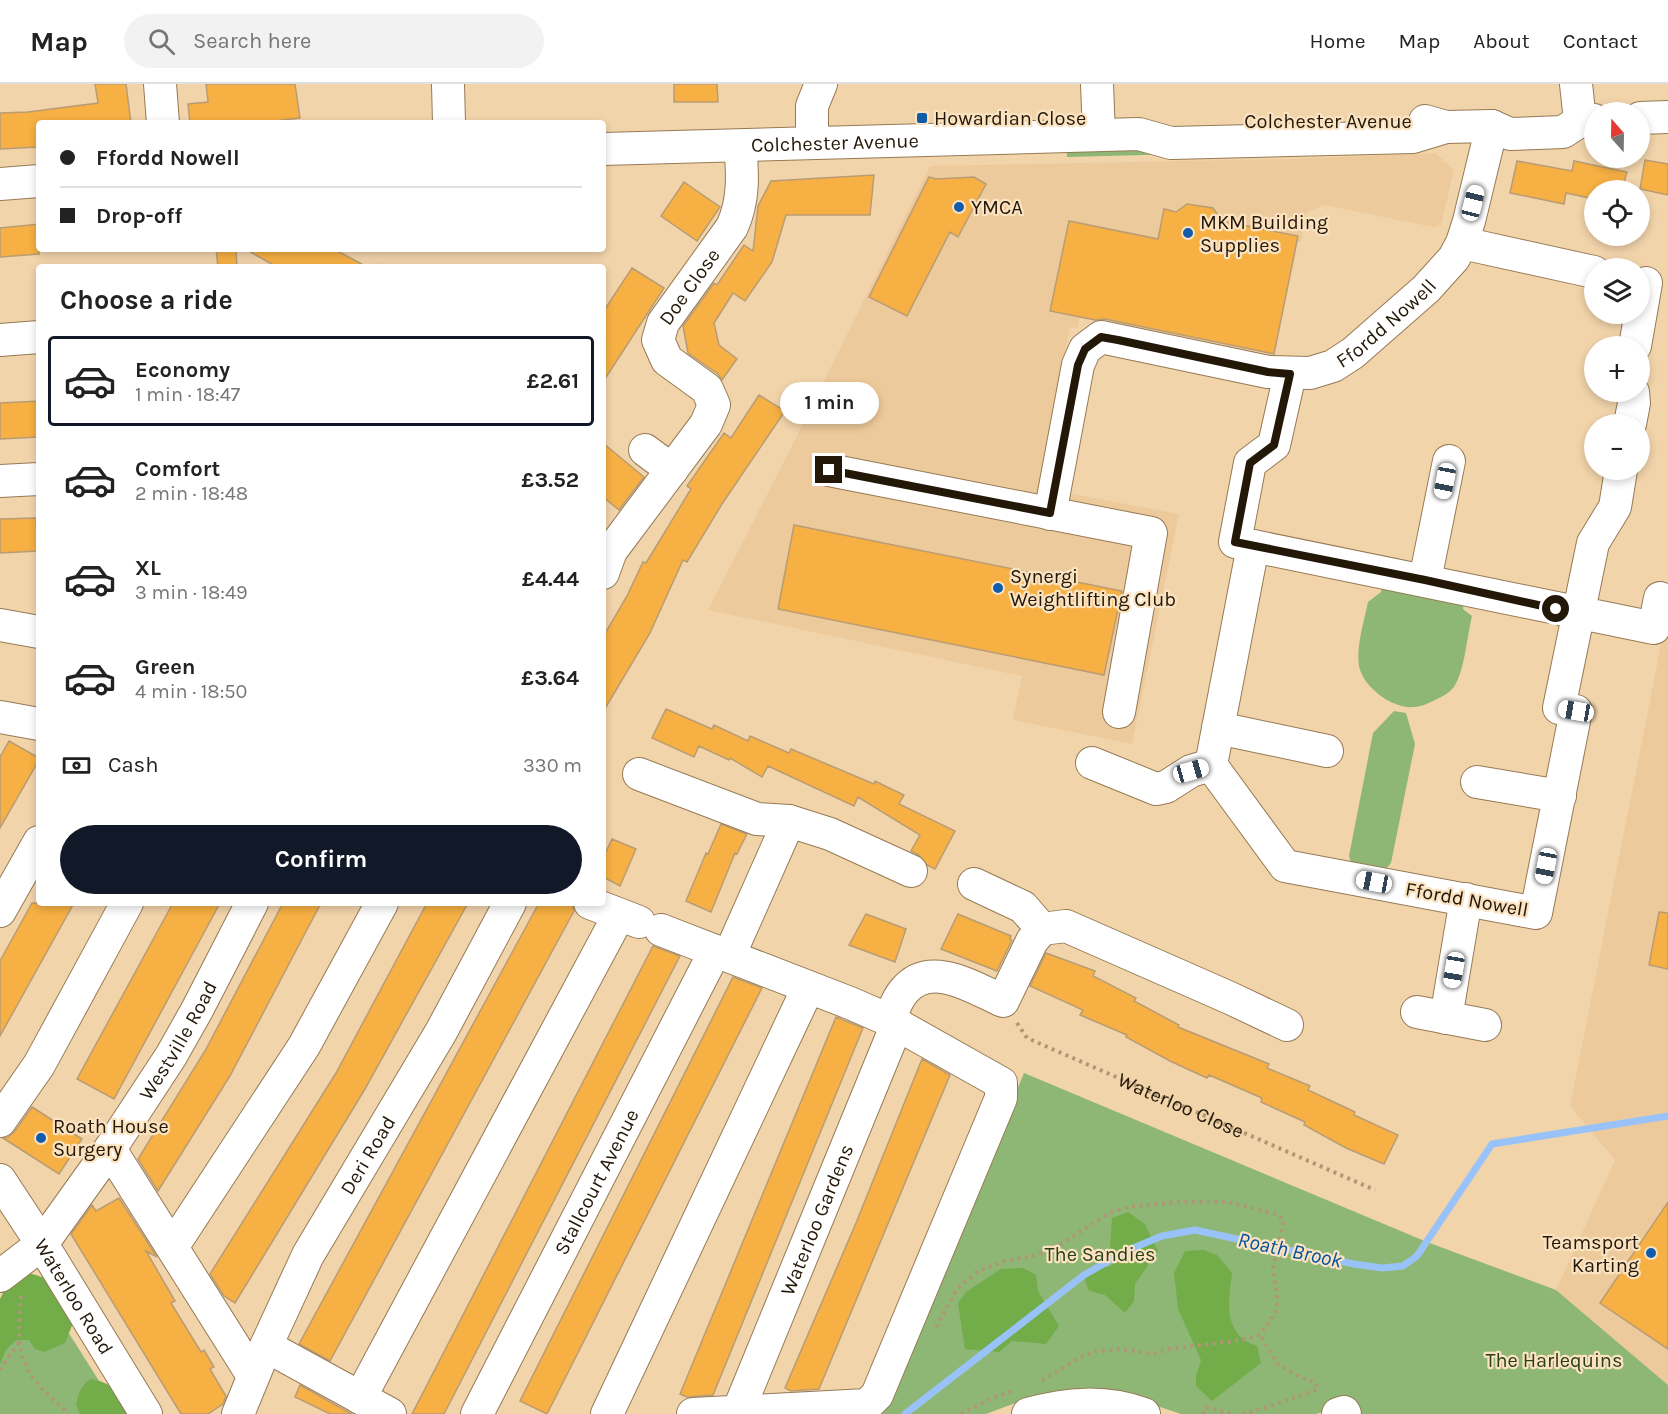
<!DOCTYPE html>
<meta charset="utf-8">
<style>
:root{--surface:#fff;--page:#f2f2f2;--text:#222;--muted:#767676;--line:#e0e0e0;--accent:#111827}
body{margin:0;font-family:Karla,sans-serif;background:var(--page);color:var(--text);height:100vh;display:flex;flex-direction:column;font-size:22px;white-space:nowrap}
*{box-sizing:border-box;margin:0}
p{font-size:20px;color:var(--muted)}
.icon{flex:none;width:33px;height:33px;fill:none;stroke:currentColor;stroke-width:2;stroke-linecap:round;stroke-linejoin:round}
.map{position:relative;flex:1;overflow:hidden}
.side{position:absolute;left:36px;top:180px;width:570px;height:642px;display:flex;flex-direction:column;background:var(--surface);border-radius:6px;box-shadow:0 3px 9px #0003}
.side>*{flex:none}
.hud{position:absolute;left:36px;top:36px;width:570px;height:132px;border-radius:6px;box-shadow:0 3px 9px #0003;display:grid;align-content:center;height:132px;padding:0 24px;background:var(--surface)}
.needle{width:39px;rotate:340deg}
.fabs{position:absolute;left:1584px;top:18px;display:grid;gap:12px}
.fabs a{display:grid;place-items:center;width:66px;height:66px;border-radius:50%;background:var(--surface);box-shadow:0 3px 9px #0003;font-size:30px}
.end{position:absolute;width:27px;height:27px;margin:-14px;border:8px solid #231808;background:#fff;box-shadow:0 0 0 3px #fff}
.from{border-radius:50%}
.bubble{position:absolute;height:42px;border-radius:21px;background:var(--surface);box-shadow:0 3px 9px #0003;font-size:20px;font-weight:700;line-height:42px;text-align:center}
.car{position:absolute;width:18px;height:36px;margin:-18px -9px;border-radius:8px;box-shadow:0 0 4px 2px #0007;background:linear-gradient(#fff 24%,#345 0 40%,#fff 0 76%,#345 0 86%,#fff 0)}
.hud b{display:flex;align-items:center;gap:21px;height:57px;font-size:22px}
.hud b+b{border-top:2px solid var(--line)}
.hud i{width:15px;height:15px;background:var(--text)}
ul{padding:0;list-style:none}
li{display:flex;align-items:center;gap:18px;height:90px;margin:0 12px 9px;padding:0 12px;border:3px solid transparent;border-radius:6px}
li div{flex:1}
li b{display:block;font-size:22px}
li em{font-style:normal;font-weight:700}
li.active{border-color:var(--accent)}
li>.icon{width:54px;height:54px;stroke-width:1.5}
h2{padding:0 24px;font-size:27px;line-height:72px}
.pay{display:flex;align-items:center;gap:15px;height:66px;padding:0 24px;font-size:22px}
.pay p{margin-inline-start:auto}
.primary-button{display:flex;gap:12px;margin-top:auto;padding:12px 24px}
.primary-button a{flex:1;height:69px;border-radius:36px;background:var(--accent);color:#fff;font-size:24px;font-weight:700;line-height:69px;text-align:center}
header{display:flex;align-items:center;gap:36px;box-sizing:border-box;height:84px;padding:0 30px;background:var(--surface);border-bottom:2px solid var(--line)}
header strong{font-size:28px}
nav{display:flex;gap:33px;margin-inline-start:auto;font-size:21px}
.search{width:420px;height:54px;background:var(--page);display:flex;align-items:center;gap:15px;box-sizing:border-box;padding:0 21px;border-radius:33px;color:var(--muted);font-size:22px}
.map>svg:first-child{display:block}
.built{fill:#edca9b}
.green{fill:#8eb776}
.forest{fill:#72ad4a}
.lines{fill:none;stroke-linecap:round;stroke-linejoin:round}
.stream{stroke:#99c3f8;stroke-width:7}
.building{fill:#f6b043;stroke:#b99c75;stroke-width:1.5}
.minor-casing{stroke:#967a54;stroke-width:34}
.path{stroke:#af9776;stroke-width:4;stroke-dasharray:3 4.5;stroke-linecap:butt}
.minor{stroke:#fff;stroke-width:32}
.route{stroke:#231808;stroke-width:8}
.poi-dot{fill:#105cab;stroke:#fbe2c1;stroke-width:2}
.labels{text-anchor:middle;stroke-width:4.5;stroke-linejoin:round;paint-order:stroke}
.poi-label{font-size:20px;fill:#231808;stroke:#fbe2c1;text-anchor:start}
.street-label{font-size:20px;fill:#231808;stroke:#fbe2c1}
.park-label{font-size:20px;fill:#273f17;stroke:#fbe2c1}
.water-label{font-size:21px;font-style:italic;fill:#02519d;stroke:#fbe2c1}
</style>
<header>
<strong>Map</strong>
<div class="search"><svg class="icon" aria-label="search" viewBox="0 0 24 24"><circle cx="10" cy="10" r="6"/><path d="M15 15l6 6"/></svg>Search here</div>
<nav><a>Home</a><a>Map</a><a>About</a><a>Contact</a></nav>
</header>
<div class="map">
<svg width="1668" height="1330" viewBox="0 0 1668 1330">
<rect width="100%" height="100%" fill="#f2d4ab"/>
<path class="built" d="M1435,69l19,17 -13,55 -8,2 -109,-22 -17,7 -6,30h-4l-24,114 -193,-39 -3,11 -7,-1 -30,155 28,4 -1,7 112,21 -47,230 -119,-24 9,-44 -314,-66 87,-170 135,-274 360,-7z
M1668,525v776l-112,-95 59,-130 -45,-54z"/>
<path class="green" d="M1221,64v5l-154,4v-5z
M1382,501l82,13 -1,11 9,7c-5,20 -7,54 -18,71 -5,6 -12,10 -19,13 -6,3 -14,7 -21,7 -22,2 -51,-20 -55,-41 -3,-20 5,-44 9,-64l13,-10z
M1394,627l12,2 9,31 -24,119 -5,6 -35,-6 -2,-7 24,-123z
M1024,989l403,169 129,48 112,95v29h-316l-3,-10 -33,10h-135l-36,-12 -81,-10 -30,4 -48,18h-186l67,-4 56,-95z
M0,1221h51l69,109h-120z"/>
<path class="forest" d="M1128,1128l17,12 13,27 -23,33 -1,17 -9,12 -20,-18 -16,-4 -4,-11 5,-13h18l14,-8 -12,-11 2,-30z
M1204,1166l13,5 15,18c-4,30 -9,62 25,73l4,17 -49,38 -16,-15v-11l5,-15 -23,-51 -4,-36 11,-22z
M1023,1184l13,7 2,16 21,35 -13,18 -34,-3 -13,11 -34,-3 -7,-46 8,-11 35,-23z
M26,1189c34,5 34,22 47,50l-8,20 -21,9 -9,-3 -6,-9h-13l-10,10 -6,14v-65l9,-18z
M91,1295c14,3 25,7 27,22l8,4 8,9h-54l-4,-9c3,-12 4,-19 15,-26z"/>
<g class="lines">
<path class="stream" d="M905,1330l179,-139 42,-24 36,-15 33,-6 159,34 28,4 21,-2 14,-10 75,-112 176,-28"/>
</g>
<path class="building" d="M95,0h31l5,39h-92v24l-39,2v-36l28,-1 70,-9z
M206,0h89l5,34 -42,5h-68l-2,-19 20,-2z
M674,0h43l1,18h-44z
M1645,76l23,4v31l-28,-6z
M1517,77l55,10 2,-10 53,11 -5,18h-28v9l-28,-6 -2,11 -54,-11z
M874,91l-4,40h-84l-14,47 -27,39 -12,-8 -19,30 5,22 18,14 -15,21 -4,-6 -30,-21 -5,-27 31,-43 3,2 27,-40 9,6 5,-45 13,-25z
M929,93l7,2 38,-2 12,7 -28,53 -8,-5 -43,84 -38,-19z
M684,98l36,25 -23,34 -36,-25z
M1187,120l26,4 9,13 76,15 -24,118 -169,-35 -10,1 -45,-9 19,-90 89,18 6,-30 12,3z
M39,140v30l-39,3v-29z
M216,165h20l1,18h-19z
M245,165h89l33,18h-90z
M632,184l32,20 -61,94v-70z
M759,311l26,16 -63,93 -35,58 -4,-2 -33,73 -47,79v-75l24,-41 16,-34 3,1 45,-74 -4,-3 37,-53 7,5z
M39,317v36l-39,2v-36z
M603,359l41,34 -25,33 -16,-13z
M36,434l2,33 -38,2v-34z
M794,441l328,66 -18,84 -326,-66z
M666,625l46,20 2,-4 34,16 2,-5 39,17 2,-4 83,35 1,-3 29,14 -5,9 56,27 -20,38 -8,-4 -8,-10 -8,-4 9,-16 -62,-38 -4,9 -86,-40 -6,11 -32,-19 -1,2 -30,-14 -5,11 -42,-19z
M9,657l30,17v2l-39,68v-71z
M721,740l26,10 -10,20 -2,-1 -24,59 -25,-11 20,-48 2,1z
M612,755l24,10 -16,37 -17,-9v-19z
M32,819h42l-74,133v-75z
M173,819h47l-106,196 -37,-20z
M283,819h38l-91,173 -72,115 -20,-32 67,-108z
M427,819h41l-103,186 -130,214 -11,-7 -14,-22 126,-201z
M539,819h33l2,8 -244,450 -31,-17z
M1659,828l9,1v56l-19,-4z
M866,830l40,15 -11,33 -46,-17z
M958,830l53,22 -1,3 2,1 -15,31 -56,-22z
M653,862l27,10 -236,458h-32z
M1046,869l49,18 -2,5 43,22 -2,3 45,24 -1,2 91,37 -2,4 43,18 -2,4 47,22 -1,3 44,20 -14,29 -38,-16 -42,-23 1,-3 -44,-20 1,-4 -53,-23 -2,3 -37,-17 -44,-24 1,-2 -47,-20 3,-5 -53,-24z
M733,893l29,11 -215,426 -27,-13z
M836,933l27,11 -150,367 -26,2 -7,-3z
M922,975l28,16 -131,314 -28,2 -6,-3 71,-165z
M32,1023l50,32 -23,35 -56,-36 5,-1 7,-6z
M119,1114l38,59 -11,-6 29,50 -4,2 30,49 3,-2 10,17 -4,2 16,27 -3,8 -15,10h-27l-110,-180 21,-29 4,6z
M1668,1118v147l-68,-46z
M300,1301l50,28 2,1h-22l-35,-17z"/>
<g class="lines">
<defs>
<g id="minor">
<path d="M160,0l3,39"/>
<path d="M448,0l1,39"/>
<path d="M1097,0l2,51"/>
<path d="M1576,0l4,37"/>
<path d="M1640,34l28,-1"/>
<path d="M1425,37l21,6 46,-1 18,8 53,-2 17,-11 14,-1"/>
<path d="M812,59v-37l9,-22"/>
<path id="s2" d="M603,65l536,-15 32,9 242,-6 33,-10"/>
<path d="M0,100l39,-3"/>
<path d="M1462,159l132,29"/>
<path d="M0,256l39,-3"/>
<path d="M1635,262l11,-63"/>
<path d="M1630,340l4,-21 -1,-11"/>
<path d="M645,366l27,20"/>
<path d="M829,386l322,63 -32,179"/>
<path d="M1621,386l-6,37 -22,36 -34,165 17,3 -40,202 -251,-47 -74,-101 42,-219 401,82 6,-30"/>
<path d="M0,397l39,-2"/>
<path id="s3" d="M1050,430l28,-149 7,-16 16,-12 167,35 42,1 23,-7 20,-13 73,-64 28,-31 8,-15 7,-22 23,-95"/>
<path d="M1253,462l-18,-4 15,-79 24,-18 16,-71"/>
<path id="s4" d="M603,489l8,-22 95,-127 8,-19 -7,-16 -40,-29 -9,-20 5,-17 69,-96c12,-26 11,-53 8,-81"/>
<path d="M1425,496l24,-119"/>
<path d="M0,541l39,7"/>
<path d="M0,633l39,7"/>
<path d="M1218,644l109,23"/>
<path d="M1092,679l64,26 10,-2 25,-16 20,-6"/>
<path d="M639,690l118,45 32,2 41,13 81,37"/>
<path d="M1477,698l83,14"/>
<path d="M974,800l49,23 19,22"/>
<path d="M590,819l49,19"/>
<path d="M0,827l39,-69"/>
<path d="M661,846l189,73 39,17 112,63v15l-124,297 -10,10 -174,9"/>
<path d="M729,872l60,-135"/>
<path d="M1417,928l68,13"/>
<path d="M1446,934l20,-119"/>
<path d="M889,936c4,-9 8,-21 15,-29 26,-32 70,-3 99,10l29,-60 10,-12 24,-3 164,72 57,27"/>
<path d="M0,1037l39,-56 88,-162"/>
<path d="M110,1065l143,227"/>
<path id="s5" d="M0,1096l42,64 104,170"/>
<path d="M173,1162l131,-200 78,-143"/>
<path id="s6" d="M0,1192l42,-32 68,-95 61,-93 26,-46 55,-107"/>
<path d="M266,1262l124,68"/>
<path d="M360,1314l259,-483"/>
<path id="s7" d="M238,1330l28,-68 42,-91 133,-223 69,-129"/>
<path id="s8" d="M477,1330l238,-463"/>
<path d="M607,1330l201,-426"/>
<path id="s9" d="M737,1330l160,-390"/>
<path d="M1028,1330c39,-11 77,-14 116,0"/>
<path d="M1338,1330l6,-2 1,2"/>
</g>
</defs>
<use href="#minor" class="minor-casing"/>
<g class="path">
<path d="M380,183l2,-5"/>
<path id="s1" d="M1017,939l10,15 348,152"/>
<path d="M21,1212c-1,20 -5,46 3,65 8,22 28,38 45,53"/>
<path d="M936,1243l21,-38 21,-18 27,-10 29,-5 25,-11 54,-34 23,-5 42,-4h49l49,12 8,6 -11,48 4,26v16l-17,25 -18,5 -73,9 -16,5 -34,-5 -26,3 -18,8 -35,22"/>
<path d="M0,1286l20,-29"/>
<path d="M961,1330l29,-15 23,-8"/>
<path d="M1203,1330l3,-7 25,7"/>
<path d="M1242,1330l29,-8 47,-17 -2,-6 -20,-8 -19,-12 -17,-28"/>
</g>
<use href="#minor" class="minor"/>
</g>
<g class="lines">
<path class="route" d="M829,386l221,43 28,-148 7,-16 16,-12 17,3 150,32 22,2 -16,71 -24,18 -15,79 190,38 131,29"/>
</g>
<g class="poi-dot">
<rect x="916" y="28" width="12" height="12" rx="3"/>
<circle cx="959" cy="123" r="6"/>
<circle cx="1188" cy="149" r="6"/>
<circle cx="998" cy="504" r="6"/>
<circle cx="41" cy="1054" r="6"/>
<circle cx="1651" cy="1169" r="6"/>
</g>
<g class="labels">
<g class="poi-label">
<text x="934" y="41">Howardian Close</text>
<text x="971" y="130">YMCA</text>
<text x="1200" y="145">MKM Building<tspan x="1200" dy="23">Supplies</tspan></text>
<text x="1010" y="499">Synergi<tspan x="1010" dy="23">Weightlifting Club</tspan></text>
<text x="53" y="1049">Roath House<tspan x="53" dy="23">Surgery</tspan></text>
<text x="1639" y="1165" text-anchor="end">Teamsport<tspan x="1639" dy="23">Karting</tspan></text>
</g>
<g class="street-label">
<text x="1328" y="44">Colchester Avenue</text>
<text dy="7" stroke="none"><textPath href="#s2" startOffset="232">Colchester Avenue</textPath></text>
<text dy="7" stroke="none"><textPath href="#s4" startOffset="354">Doe Close</textPath></text>
<text dy="7" stroke="none"><textPath href="#s3" startOffset="494">Ffordd Nowell</textPath></text>
<text transform="translate(1467 815) rotate(10)" y="7">Ffordd Nowell</text>
<text dy="7" stroke="none"><textPath href="#s6" startOffset="298">Westville Road</textPath></text>
<text dy="7" stroke="none"><textPath href="#s1" startOffset="186">Waterloo Close</textPath></text>
<text dy="7" stroke="none"><textPath href="#s7" startOffset="290">Deri Road</textPath></text>
<text dy="7" stroke="none"><textPath href="#s8" startOffset="261">Stallcourt Avenue</textPath></text>
<text dy="7" stroke="none"><textPath href="#s9" startOffset="210">Waterloo Gardens</textPath></text>
<text dy="7" stroke="none"><textPath href="#s5" startOffset="138">Waterloo Road</textPath></text>
</g>
<g class="park-label">
<text x="1100" y="1177">The Sandies</text>
<text x="1554" y="1283">The Harlequins</text>
</g>
<g class="water-label">
<text transform="translate(1290 1166) rotate(12)" y="7">Roath Brook</text>
</g>
</g>
</svg>
<div class="fabs">
<a><svg class="needle" viewBox="-14 -14 28 28"><path d="M0-13l5 13h-10z" fill="#e53935"/><path d="M0 13l5-13h-10z" fill="#767676"/></svg></a>
<a><svg class="icon" aria-label="locate" viewBox="0 0 24 24"><circle cx="12" cy="12" r="6"/><path d="M12 2v4M12 18v4M2 12h4M18 12h4"/></svg></a>
<a><svg class="icon" aria-label="layers" viewBox="0 0 24 24"><path d="M12 4l9 5-9 5-9-5zM3 14l9 5 9-5"/></svg></a>
<a>+</a>
<a>−</a>
</div>
<i class="end from" style="left:1556px;top:525px"></i>
<i class="end" style="left:829px;top:386px"></i>
<div class="bubble" style="left:780px;top:298px;width:99px">1 min</div>
<i class="car" style="left:1473px;top:119px;rotate:14deg"></i>
<i class="car" style="left:1445px;top:397px;rotate:191deg"></i>
<i class="car" style="left:1576px;top:627px;rotate:280deg"></i>
<i class="car" style="left:1191px;top:687px;rotate:74deg"></i>
<i class="car" style="left:1546px;top:782px;rotate:191deg"></i>
<i class="car" style="left:1374px;top:798px;rotate:281deg"></i>
<i class="car" style="left:1454px;top:886px;rotate:190deg"></i>
<div class="hud">
<b><i class="from"></i>Ffordd Nowell</b>
<b><i></i>Drop-off</b>
</div>
<section class="side">
<h2>Choose a ride</h2>
<ul>
<li class="active"><svg class="icon" aria-label="car" viewBox="0 0 24 24"><path d="M5 17H2v-5l4-1 3-4h7l3 4 3 1v5h-3M9 17h6M6 11h13"/><circle cx="7" cy="17" r="2"/><circle cx="17" cy="17" r="2"/></svg><div><b>Economy</b><p>1 min · 18:47</p></div><em>£2.61</em></li>
<li><svg class="icon" aria-label="car" viewBox="0 0 24 24"><path d="M5 17H2v-5l4-1 3-4h7l3 4 3 1v5h-3M9 17h6M6 11h13"/><circle cx="7" cy="17" r="2"/><circle cx="17" cy="17" r="2"/></svg><div><b>Comfort</b><p>2 min · 18:48</p></div><em>£3.52</em></li>
<li><svg class="icon" aria-label="car" viewBox="0 0 24 24"><path d="M5 17H2v-5l4-1 3-4h7l3 4 3 1v5h-3M9 17h6M6 11h13"/><circle cx="7" cy="17" r="2"/><circle cx="17" cy="17" r="2"/></svg><div><b>XL</b><p>3 min · 18:49</p></div><em>£4.44</em></li>
<li><svg class="icon" aria-label="car" viewBox="0 0 24 24"><path d="M5 17H2v-5l4-1 3-4h7l3 4 3 1v5h-3M9 17h6M6 11h13"/><circle cx="7" cy="17" r="2"/><circle cx="17" cy="17" r="2"/></svg><div><b>Green</b><p>4 min · 18:50</p></div><em>£3.64</em></li>
</ul>
<div class="pay"><svg class="icon" aria-label="cash" viewBox="0 0 24 24"><path d="M3 7h18v10H3z"/><circle cx="12" cy="12" r="2"/></svg>Cash<p>330 m</p></div>
<div class="primary-button"><a>Confirm</a></div>
</section>
</div>
